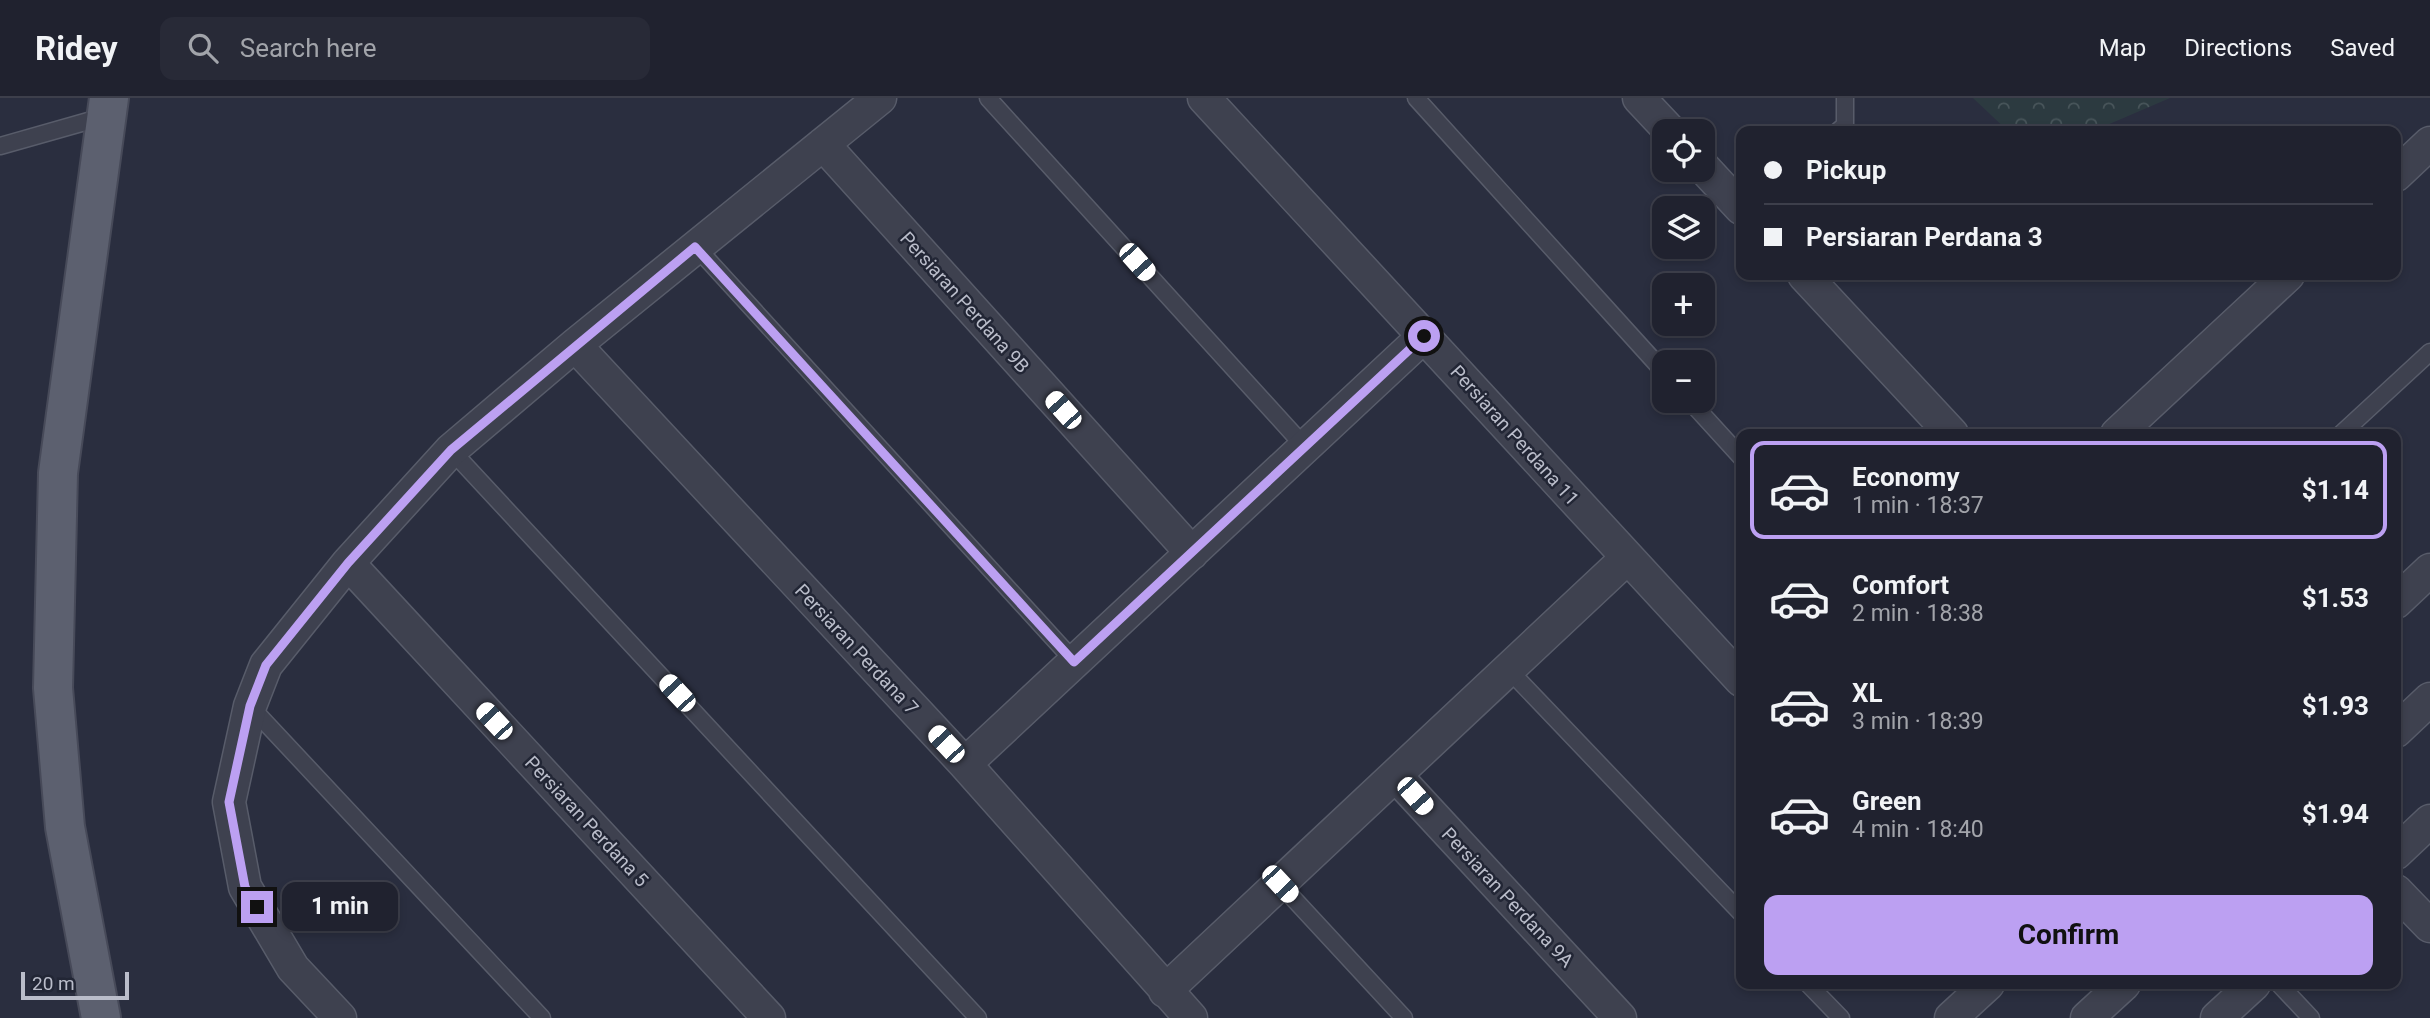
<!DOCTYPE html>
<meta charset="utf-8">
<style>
:root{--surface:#20222f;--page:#282a37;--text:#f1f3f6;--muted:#a2a4aa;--line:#3d3f4b;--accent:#bca0f2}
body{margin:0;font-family:Roboto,sans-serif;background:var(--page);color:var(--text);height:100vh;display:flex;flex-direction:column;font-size:26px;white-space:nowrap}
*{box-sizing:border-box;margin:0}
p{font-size:23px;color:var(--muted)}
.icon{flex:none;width:38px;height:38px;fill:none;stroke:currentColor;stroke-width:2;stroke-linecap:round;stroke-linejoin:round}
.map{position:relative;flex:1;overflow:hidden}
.panel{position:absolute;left:1736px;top:331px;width:665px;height:560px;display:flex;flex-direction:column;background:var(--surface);border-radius:14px;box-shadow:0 4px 10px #0003,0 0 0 2px var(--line)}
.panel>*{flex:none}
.banner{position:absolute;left:1736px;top:28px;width:665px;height:154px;border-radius:14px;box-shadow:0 4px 10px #0003,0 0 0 2px var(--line);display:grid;align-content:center;height:154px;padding:0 28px;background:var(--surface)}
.controls{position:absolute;left:1652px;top:21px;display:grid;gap:14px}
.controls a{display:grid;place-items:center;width:63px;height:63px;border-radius:14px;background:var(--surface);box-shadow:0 4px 10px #0003,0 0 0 2px var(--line);font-size:35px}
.scale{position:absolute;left:21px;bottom:18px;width:108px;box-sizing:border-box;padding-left:7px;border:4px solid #babdca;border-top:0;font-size:19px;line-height:24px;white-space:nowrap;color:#babdca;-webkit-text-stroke:5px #222635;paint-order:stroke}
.end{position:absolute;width:32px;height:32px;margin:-16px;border:9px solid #bca0f2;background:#111;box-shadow:0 0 0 4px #111}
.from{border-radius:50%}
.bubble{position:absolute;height:49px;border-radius:14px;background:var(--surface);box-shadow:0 4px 10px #0003,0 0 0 2px var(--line);font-size:23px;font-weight:700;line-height:49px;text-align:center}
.car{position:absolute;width:21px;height:42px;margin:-21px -10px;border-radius:9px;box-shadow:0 0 5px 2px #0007;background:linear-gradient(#fff 24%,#345 0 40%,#fff 0 76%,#345 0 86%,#fff 0)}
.banner b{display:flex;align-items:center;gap:24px;height:66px;font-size:26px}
.banner b+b{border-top:2px solid var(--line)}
.banner i{width:18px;height:18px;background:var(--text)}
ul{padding:12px 0 0;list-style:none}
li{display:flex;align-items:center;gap:21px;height:98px;margin:0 14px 10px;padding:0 14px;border:4px solid transparent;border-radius:14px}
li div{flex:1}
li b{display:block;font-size:26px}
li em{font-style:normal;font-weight:700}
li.current{border-color:var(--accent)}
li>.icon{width:63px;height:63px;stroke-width:1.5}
.button{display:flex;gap:14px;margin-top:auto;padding:14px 28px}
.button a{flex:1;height:80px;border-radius:14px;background:var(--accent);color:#111;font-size:28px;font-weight:700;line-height:80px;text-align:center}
header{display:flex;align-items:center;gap:42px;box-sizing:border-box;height:98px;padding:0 35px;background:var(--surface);border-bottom:2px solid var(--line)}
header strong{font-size:33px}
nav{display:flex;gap:38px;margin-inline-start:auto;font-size:24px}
.search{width:490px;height:63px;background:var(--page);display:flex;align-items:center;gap:18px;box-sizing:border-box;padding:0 24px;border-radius:14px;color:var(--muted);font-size:26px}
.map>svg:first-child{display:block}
.forest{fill:url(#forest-crowns)}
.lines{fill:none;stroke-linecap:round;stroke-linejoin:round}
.lane-casing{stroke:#585c6a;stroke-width:19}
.street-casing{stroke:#585c6a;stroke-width:35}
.primary-casing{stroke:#474a59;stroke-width:42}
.lane{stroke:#3e414f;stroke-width:16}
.street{stroke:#3e414f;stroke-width:32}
.primary{stroke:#5c606f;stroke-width:38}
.route{stroke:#bca0f2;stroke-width:9}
.labels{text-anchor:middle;stroke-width:5;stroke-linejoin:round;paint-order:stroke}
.street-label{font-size:19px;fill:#babdca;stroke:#222635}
</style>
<header>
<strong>Ridey</strong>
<div class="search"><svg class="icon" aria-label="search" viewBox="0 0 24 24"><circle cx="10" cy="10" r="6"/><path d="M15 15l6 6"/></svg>Search here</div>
<nav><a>Map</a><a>Directions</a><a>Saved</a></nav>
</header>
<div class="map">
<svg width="2430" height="920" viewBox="0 0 2430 920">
<defs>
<pattern id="forest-crowns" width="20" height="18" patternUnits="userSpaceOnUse" patternTransform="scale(1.75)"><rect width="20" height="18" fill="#2c3a40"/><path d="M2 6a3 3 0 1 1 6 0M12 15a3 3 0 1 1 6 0" fill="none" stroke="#48555a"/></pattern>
</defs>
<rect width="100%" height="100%" fill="#2a2e3f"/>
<path class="forest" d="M1973,0h197l-77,33h-85z"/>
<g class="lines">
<defs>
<path id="lane" d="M988,0l317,349
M1416,0l248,274
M1838,33l7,-6v-27
M0,48l106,-30
M696,149l379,415
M1690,303l51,56
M2341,336l89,-82
M451,352l527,568
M1508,571l233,244
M250,608l292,312
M1280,786l124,134
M1808,886l33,34
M2279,886l32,34"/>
<path id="street" d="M1204,0l537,582
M1639,0l31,33
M823,46l369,409
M1703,69l38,41
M2396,77l34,-32
M1804,177l148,159
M575,247l390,419 226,254
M2117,336l171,-159
M348,465l421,455
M2396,504l34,-32
M2396,633l34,-32
M965,666l459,-428
M1396,678l224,242
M2396,755l34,-32
M2396,793l34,35
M1165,893l462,-433
M340,920l-47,-50 -48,-81 -16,-85 21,-96 16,-41 82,-102 103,-113 124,-105 305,-247
M1951,920l37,-34
M2087,920l37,-34
M2217,920l37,-34"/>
<path id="primary" d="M101,920l-36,-191 -12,-139 5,-215 51,-375"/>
</defs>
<use href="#lane" class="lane-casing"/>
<use href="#street" class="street-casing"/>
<use href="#primary" class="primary-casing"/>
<use href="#lane" class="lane"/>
<use href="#street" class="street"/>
<use href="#primary" class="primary"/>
</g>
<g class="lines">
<path class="route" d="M257,809l-12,-20 -16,-85 21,-96 16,-41 82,-102 103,-113 244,-203 379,415 350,-326"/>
</g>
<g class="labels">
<g class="street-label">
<text transform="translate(965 204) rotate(48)" y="7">Persiaran Perdana 9B</text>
<text transform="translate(1515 337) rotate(48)" y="7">Persiaran Perdana 11</text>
<text transform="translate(857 551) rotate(47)" y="7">Persiaran Perdana 7</text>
<text transform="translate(587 723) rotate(47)" y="7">Persiaran Perdana 5</text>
<text transform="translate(1508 799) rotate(47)" y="7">Persiaran Perdana 9A</text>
</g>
</g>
</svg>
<div class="controls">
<a><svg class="icon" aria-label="locate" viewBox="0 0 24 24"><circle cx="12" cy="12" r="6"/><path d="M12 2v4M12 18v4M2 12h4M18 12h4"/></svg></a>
<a><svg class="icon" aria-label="layers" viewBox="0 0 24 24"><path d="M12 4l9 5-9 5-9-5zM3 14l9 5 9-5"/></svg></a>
<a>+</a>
<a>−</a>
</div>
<div class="scale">20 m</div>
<i class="end from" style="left:1424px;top:238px"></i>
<i class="end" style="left:257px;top:809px"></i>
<div class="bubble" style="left:282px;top:784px;width:116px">1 min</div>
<i class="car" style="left:1137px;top:164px;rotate:138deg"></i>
<i class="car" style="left:1063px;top:312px;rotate:318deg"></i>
<i class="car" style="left:677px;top:595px;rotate:317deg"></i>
<i class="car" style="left:494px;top:623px;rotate:317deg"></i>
<i class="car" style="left:946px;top:646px;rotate:317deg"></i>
<i class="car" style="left:1415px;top:698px;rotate:138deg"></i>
<i class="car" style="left:1280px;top:786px;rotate:137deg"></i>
<div class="banner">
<b><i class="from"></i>Pickup</b>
<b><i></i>Persiaran Perdana 3</b>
</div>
<section class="panel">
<ul>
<li class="current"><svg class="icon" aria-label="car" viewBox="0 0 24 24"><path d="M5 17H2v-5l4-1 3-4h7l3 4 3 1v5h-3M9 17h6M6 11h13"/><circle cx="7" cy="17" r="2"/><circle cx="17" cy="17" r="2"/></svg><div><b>Economy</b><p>1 min · 18:37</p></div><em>$1.14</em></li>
<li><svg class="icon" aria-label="car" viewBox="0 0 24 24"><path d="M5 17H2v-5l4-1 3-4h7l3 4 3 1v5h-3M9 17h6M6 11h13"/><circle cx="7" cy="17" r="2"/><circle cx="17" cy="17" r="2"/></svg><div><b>Comfort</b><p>2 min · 18:38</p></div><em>$1.53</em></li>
<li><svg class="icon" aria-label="car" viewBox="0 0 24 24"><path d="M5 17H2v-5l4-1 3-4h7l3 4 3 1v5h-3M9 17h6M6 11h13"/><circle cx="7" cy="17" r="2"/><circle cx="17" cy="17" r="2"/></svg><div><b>XL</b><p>3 min · 18:39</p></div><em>$1.93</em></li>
<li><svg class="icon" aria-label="car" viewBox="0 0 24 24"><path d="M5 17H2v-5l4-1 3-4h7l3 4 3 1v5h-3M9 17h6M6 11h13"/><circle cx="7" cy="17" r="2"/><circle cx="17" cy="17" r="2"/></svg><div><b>Green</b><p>4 min · 18:40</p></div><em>$1.94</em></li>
</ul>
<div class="button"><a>Confirm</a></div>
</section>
</div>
